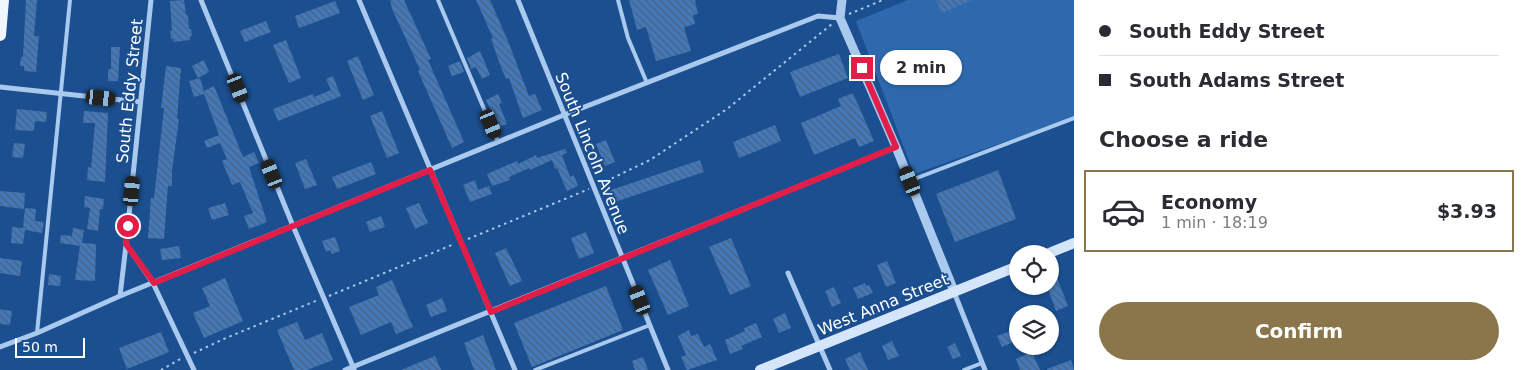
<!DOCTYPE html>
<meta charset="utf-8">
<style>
:root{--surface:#fff;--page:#f7f7f7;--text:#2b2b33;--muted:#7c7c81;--line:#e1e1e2;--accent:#8a764a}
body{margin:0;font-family:"DejaVu Sans",sans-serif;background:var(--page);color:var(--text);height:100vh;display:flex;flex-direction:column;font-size:19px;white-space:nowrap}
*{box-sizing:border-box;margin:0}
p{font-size:16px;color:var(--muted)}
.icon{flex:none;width:28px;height:28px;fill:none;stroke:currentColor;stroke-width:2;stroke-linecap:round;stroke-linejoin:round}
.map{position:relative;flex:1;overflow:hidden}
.side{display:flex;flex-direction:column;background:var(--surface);width:450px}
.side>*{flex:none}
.banner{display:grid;align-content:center;height:110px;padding:0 25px;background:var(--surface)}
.tools{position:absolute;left:1009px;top:245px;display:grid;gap:10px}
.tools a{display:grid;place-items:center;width:50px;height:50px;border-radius:50%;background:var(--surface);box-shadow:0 1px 4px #0004;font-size:25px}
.scale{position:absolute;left:15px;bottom:12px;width:70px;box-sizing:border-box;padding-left:5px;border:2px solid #fff;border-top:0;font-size:14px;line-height:18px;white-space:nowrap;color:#fff;-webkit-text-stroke:4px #1b4f8f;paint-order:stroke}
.end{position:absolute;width:22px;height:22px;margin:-11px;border:6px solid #e11d48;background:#fff;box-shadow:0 0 0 2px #fff}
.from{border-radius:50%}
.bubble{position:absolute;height:35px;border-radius:18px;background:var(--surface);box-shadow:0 1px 4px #0004;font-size:16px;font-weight:600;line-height:35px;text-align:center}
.car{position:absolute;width:15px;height:30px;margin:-15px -8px;border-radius:6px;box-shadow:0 0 4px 1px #0007;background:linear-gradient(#222 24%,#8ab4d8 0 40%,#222 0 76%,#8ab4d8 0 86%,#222 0)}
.banner b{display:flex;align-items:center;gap:18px;height:48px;font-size:19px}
.banner b+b{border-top:1px solid var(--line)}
.banner i{width:12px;height:12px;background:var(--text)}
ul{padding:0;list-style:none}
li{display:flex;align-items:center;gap:15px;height:82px;margin:0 10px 8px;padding:0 15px;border:2px solid var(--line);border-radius:0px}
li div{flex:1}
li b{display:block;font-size:19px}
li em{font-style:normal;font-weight:600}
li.current{border-color:var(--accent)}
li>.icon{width:45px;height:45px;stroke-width:1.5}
h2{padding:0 25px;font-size:22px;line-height:60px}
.button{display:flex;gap:10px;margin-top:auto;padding:10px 25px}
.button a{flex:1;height:58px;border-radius:30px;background:var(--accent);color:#fff;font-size:20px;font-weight:600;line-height:58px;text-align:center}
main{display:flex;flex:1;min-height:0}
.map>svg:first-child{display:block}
.green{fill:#2e69ad}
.building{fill:url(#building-back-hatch)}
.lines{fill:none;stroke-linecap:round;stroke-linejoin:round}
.path{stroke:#a9c9ee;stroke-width:2;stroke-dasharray:2.5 4;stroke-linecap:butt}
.service{stroke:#a9c9ee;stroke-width:4}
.minor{stroke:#a9c9ee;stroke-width:5}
.tertiary{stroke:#a9c9ee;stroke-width:9}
.secondary{stroke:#d6e6fa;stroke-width:10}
.primary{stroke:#f0f6ff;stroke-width:12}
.route{stroke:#e11d48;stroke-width:6}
.labels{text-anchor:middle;stroke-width:4;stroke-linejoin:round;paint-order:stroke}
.street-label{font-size:16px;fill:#fff;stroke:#1b4f8f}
</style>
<main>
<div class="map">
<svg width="1074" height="370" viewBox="0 0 1074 370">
<defs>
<pattern id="building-back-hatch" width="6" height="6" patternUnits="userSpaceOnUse" patternTransform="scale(1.25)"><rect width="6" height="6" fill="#4478b7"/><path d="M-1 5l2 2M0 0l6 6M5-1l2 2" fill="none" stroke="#486282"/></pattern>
</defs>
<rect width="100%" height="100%" fill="#1b4f8f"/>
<path class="green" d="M908,0h166v117l-160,57 -58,-153z"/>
<path class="building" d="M26,0h11l-3,36h5l-3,36 -12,-1v-5h-4l1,-9h2z
M184,0l2,15h2l1,14h2l1,7h-2v4l-16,2 -1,-3h-2l-1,-8h2l-2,-30z
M390,0h14l27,59 -3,1 36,82 -12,6 -34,-77 2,-1 -9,-20 -19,-41z
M476,0h14l18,41 21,55 6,-2 7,16 -19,8 -14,-40 -3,1 -4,-9 -11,-31 2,-1z
M629,0h66l3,14 -5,1 2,9 -11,3 7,24 -35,10 -10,-34 -9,3z
M936,0h36l-30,13z
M335,1l5,12 -41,15 -4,-12z
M266,21l5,11 -26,10 -5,-11z
M286,40l15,38 -12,5 -16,-38z
M111,47h9l-2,34h-10v-12h3z
M480,51l10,24 -8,4 -6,-12 -5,2 -4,-11z
M839,54l9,24 -48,19 -10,-25z
M358,56l16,39 -11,5 -16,-39z
M204,60l5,12 -11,6 -6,-12z
M460,61l4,11 -12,4 -4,-10z
M166,66l15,2 -4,51h2l-7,52v15h-4l-4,53 -16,-1 3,-40h3l10,-90h-3z
M333,76l8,20 -63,25 -5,-12 40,-15 1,3 17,-7 -5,-11z
M200,78l4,13 10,-5 29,71 11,-5 5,11 -10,4 18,55 -18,7 -5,-13 9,-3 -13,-31 -8,3 -10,-24 5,-2 -7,-16 -13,5 -3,-7 15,-6 -15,-41 -10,3 -5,-16z
M853,93l21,48 -15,6 -4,-9 -41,17 -13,-32 40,-17 -3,-7z
M498,94l4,9 -3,1 8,20 -11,4 -5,-13 1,-1 -6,-14z
M17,109l30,3 -1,10 -11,-1 -1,10 -19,-1z
M84,111l24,2 -3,69 -18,-2 1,-13 3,1 4,-45h-12z
M382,111l17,42 -12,5 -17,-42z
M775,125l6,16 -42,17 -6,-16z
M606,140l9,22 -10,4 -9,-22z
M14,143l11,1 -2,14 -11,-1z
M565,149l2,4 -5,2 8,22 4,-2 4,11 -11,5 -10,-23 -2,1 -3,-9 -22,10 -1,-2 -20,9 1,3 -18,6 -5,-12 30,-13 1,3 18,-9 1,3z
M306,159l11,26 -12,4 -10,-26z
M700,160l4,12 -92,31 -4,-12z
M371,162l5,12 -39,15 -5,-12z
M998,170l18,49 -61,23 -19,-48z
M475,180l3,10 11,-4 3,8 -22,8 -7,-17z
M0,191l25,2 -1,16 -24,-3z
M85,196l19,3 -1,10h-3l-2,22 -11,-2 3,-21 -6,-1z
M225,203l4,12 -17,5 -4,-12z
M419,203l9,20 -13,6 -9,-21z
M25,208l11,1 -1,12 9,1 -2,11 -17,-3 -2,14 -12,-1 1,-16 11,1z
M381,216l4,11 -15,5 -4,-10z
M73,228l11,2 -2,13 14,1 -1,37 -20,-1 5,-34 -20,-3 1,-8 11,1z
M586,232l8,21 -15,6 -8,-21z
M335,237l5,14 -8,3 -2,-4 -4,2 -4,-11z
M731,238l20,48 -21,9 -21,-48z
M179,246l2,12 -19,2 -2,-11z
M506,248l16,33 -12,5 -15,-33z
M0,258l22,3 -2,15 -20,-3z
M670,260l19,46 -21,9 -20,-45z
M887,261l9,22 -10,4 -9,-22z
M49,274l12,2 -1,10 -12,-1z
M225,278l18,43 -39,17 -11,-25 17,-7 -8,-18z
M1057,278l11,28 -12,5 -9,-25h3v-5z
M392,280l21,47 -17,7 -5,-12 -30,13 -12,-28 30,-12 -3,-8z
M865,283l1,3 3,-1 4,8 -15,6 -5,-11z
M606,286l17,44 -91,37 -18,-44z
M834,287l7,16 -9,4 -7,-16z
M442,298l5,13 -16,6 -5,-12z
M0,309l12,2 -2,14 -10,-1z
M785,313l6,15 -12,5 -6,-14z
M297,322l8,18 17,-7 11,27 -26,10h-13l-17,-40z
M756,323l6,14 -21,9 2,3 -13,5 -5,-14 20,-9 -1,-3z
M1018,328v12l-16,7 -5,-11z
M689,330l2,6 7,-2 6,13 6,-3 7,16 -30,10 -6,-13 5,-2 -8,-19z
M161,332l8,20 -42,17 -8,-21z
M483,335l13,35h-22l-10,-27z
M892,341l7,15 -11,4 -6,-14z
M955,343l6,13 -8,3 -6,-12z
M860,352l8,18h-18l-5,-11z
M1032,352l8,18h-20l-4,-11z
M435,356l6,14h-40z
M643,357l5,13h-13l-3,-9z
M1071,360l3,10h-27v-1z"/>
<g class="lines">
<path class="path" d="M849,14l34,-14
M600,184l50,-24 77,-51 105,-85
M468,239l121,-50
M329,296l125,-52
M194,353l32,-15 92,-38
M161,370l21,-12"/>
<path class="service" d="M438,0l60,142
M618,0l10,38 19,45
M909,181l165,-63
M37,333l33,-333
M535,370l115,-45
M964,370l18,-7"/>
<path class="minor" d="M151,0l-25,244 27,39 41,87
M201,0l92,226 61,143
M359,0l156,370
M518,0l150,370
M0,87l140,15
M788,273l42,97
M954,292l31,78
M120,296l6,-51
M0,347l37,-14 83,-37 444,-181 254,-99 22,2
M345,370l551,-223"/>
<path class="tertiary" d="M842,0l-2,18 56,129 58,144"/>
<path class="secondary" d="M1047,254l27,-11
M760,370l258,-104"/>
<path class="primary" d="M0,35l3,-35"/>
</g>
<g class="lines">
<path class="route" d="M128,226l-2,18 28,39 276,-113 61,142 405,-165 -34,-79"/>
</g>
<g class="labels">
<g class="street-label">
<text transform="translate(129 91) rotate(-84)" y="6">South Eddy Street</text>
<text transform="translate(593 153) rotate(68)" y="6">South Lincoln Avenue</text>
<text transform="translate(883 304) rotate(-22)" y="6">West Anna Street</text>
</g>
</g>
</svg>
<div class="tools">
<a><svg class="icon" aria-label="locate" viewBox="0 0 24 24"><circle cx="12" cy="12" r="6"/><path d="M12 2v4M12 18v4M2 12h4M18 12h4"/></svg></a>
<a><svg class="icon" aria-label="layers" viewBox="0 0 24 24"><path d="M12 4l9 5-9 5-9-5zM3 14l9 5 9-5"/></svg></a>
</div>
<div class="scale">50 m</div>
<i class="end from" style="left:128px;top:226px"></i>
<i class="end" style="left:862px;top:68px"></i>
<div class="bubble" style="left:880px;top:50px;width:82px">2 min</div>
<i class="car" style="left:238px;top:88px;rotate:158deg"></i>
<i class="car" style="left:101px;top:98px;rotate:96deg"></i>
<i class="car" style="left:491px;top:124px;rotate:157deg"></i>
<i class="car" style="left:272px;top:174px;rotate:338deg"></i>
<i class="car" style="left:910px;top:181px;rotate:338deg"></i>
<i class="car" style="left:132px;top:191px;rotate:5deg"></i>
<i class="car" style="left:640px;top:300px;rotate:338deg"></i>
</div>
<section class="side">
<div class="banner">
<b><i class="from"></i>South Eddy Street</b>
<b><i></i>South Adams Street</b>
</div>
<h2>Choose a ride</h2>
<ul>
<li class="current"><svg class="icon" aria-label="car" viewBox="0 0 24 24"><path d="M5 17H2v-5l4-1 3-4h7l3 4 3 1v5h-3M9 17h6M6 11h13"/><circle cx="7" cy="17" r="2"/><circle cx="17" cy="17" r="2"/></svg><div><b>Economy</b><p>1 min · 18:19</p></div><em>$3.93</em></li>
</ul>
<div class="button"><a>Confirm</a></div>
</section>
</main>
